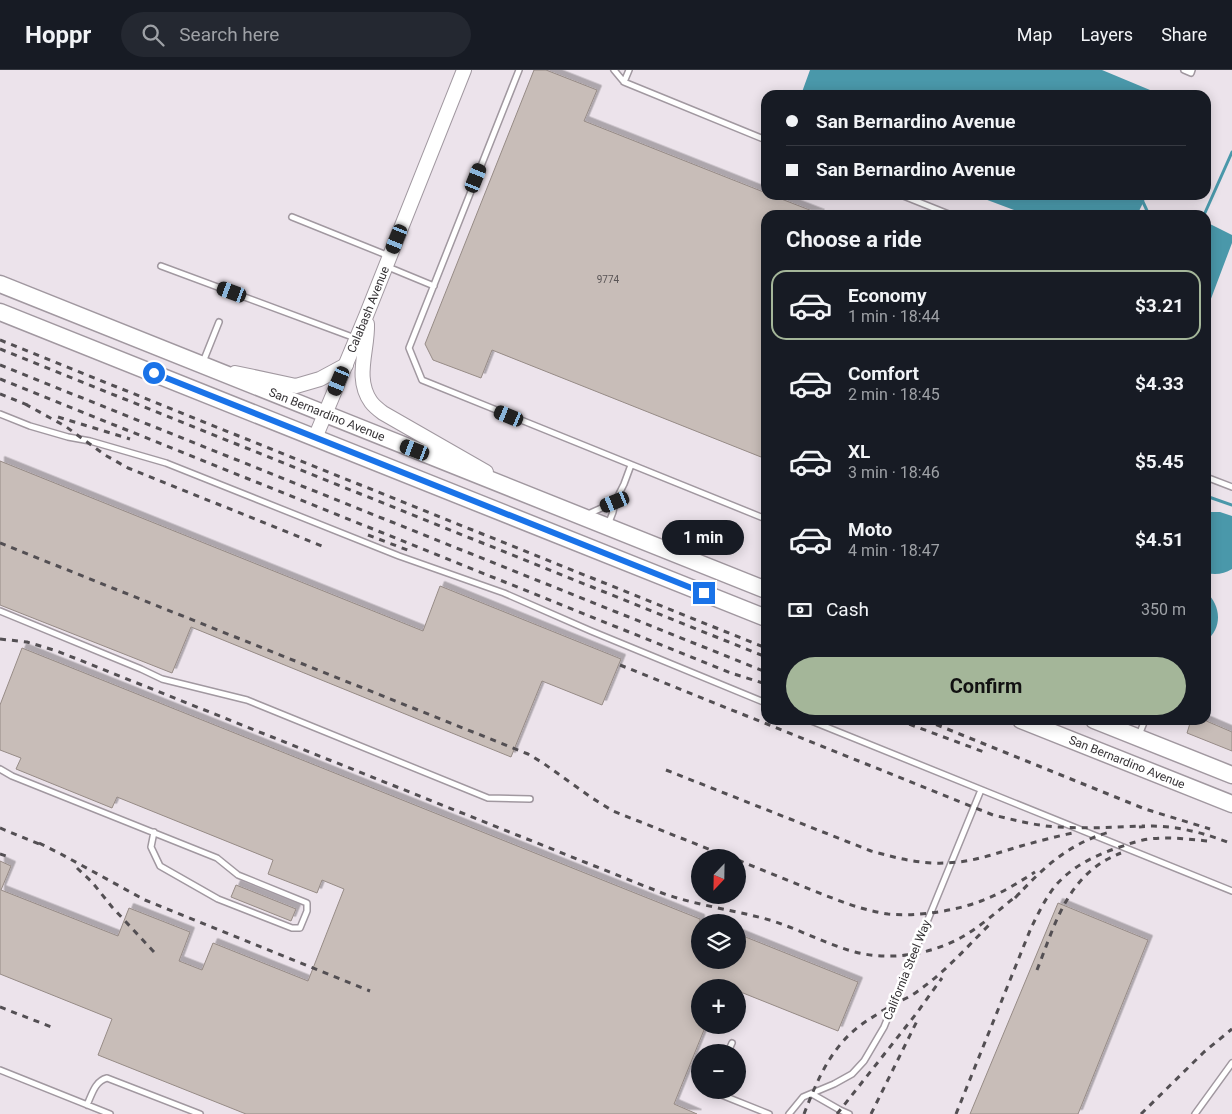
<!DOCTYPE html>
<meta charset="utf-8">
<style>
:root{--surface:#171b24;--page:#242831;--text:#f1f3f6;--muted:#9ea1a6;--line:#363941;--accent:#a4b699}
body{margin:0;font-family:Roboto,sans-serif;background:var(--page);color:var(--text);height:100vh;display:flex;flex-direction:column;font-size:19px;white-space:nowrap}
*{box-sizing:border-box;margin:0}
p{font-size:16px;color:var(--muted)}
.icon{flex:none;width:28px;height:28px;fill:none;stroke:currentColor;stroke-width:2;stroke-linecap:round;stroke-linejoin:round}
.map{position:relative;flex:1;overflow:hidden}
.side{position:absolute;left:761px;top:140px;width:450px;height:515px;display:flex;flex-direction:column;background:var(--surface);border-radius:15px;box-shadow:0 2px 12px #0003}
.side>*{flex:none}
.guide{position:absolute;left:761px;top:20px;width:450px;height:110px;border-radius:15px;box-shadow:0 2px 12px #0003;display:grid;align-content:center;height:110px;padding:0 25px;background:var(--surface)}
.needle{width:32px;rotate:202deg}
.buttons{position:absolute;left:691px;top:779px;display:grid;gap:10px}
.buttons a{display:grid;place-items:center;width:55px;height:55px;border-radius:50%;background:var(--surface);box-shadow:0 2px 12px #0003;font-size:25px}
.end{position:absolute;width:22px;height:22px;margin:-11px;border:6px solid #1a73e8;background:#fff;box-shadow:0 0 0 2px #fff}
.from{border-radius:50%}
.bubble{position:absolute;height:35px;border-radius:18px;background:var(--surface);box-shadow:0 2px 12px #0003;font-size:16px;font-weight:700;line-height:35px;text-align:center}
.car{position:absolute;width:15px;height:30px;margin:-15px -8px;border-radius:6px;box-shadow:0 0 4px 1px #0007;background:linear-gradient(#222 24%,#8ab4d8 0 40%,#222 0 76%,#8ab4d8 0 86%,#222 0)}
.guide b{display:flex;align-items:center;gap:18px;height:48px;font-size:19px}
.guide b+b{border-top:1px solid var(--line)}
.guide i{width:12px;height:12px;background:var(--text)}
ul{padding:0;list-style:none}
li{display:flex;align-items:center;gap:15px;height:70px;margin:0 10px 8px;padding:0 15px;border:2px solid transparent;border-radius:15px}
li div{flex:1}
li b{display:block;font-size:19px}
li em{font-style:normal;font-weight:700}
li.active{border-color:var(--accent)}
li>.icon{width:45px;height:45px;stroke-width:1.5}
h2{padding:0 25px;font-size:22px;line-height:60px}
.pay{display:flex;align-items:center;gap:12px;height:55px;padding:0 25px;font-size:19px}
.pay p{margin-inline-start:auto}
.action{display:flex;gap:10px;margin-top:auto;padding:10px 25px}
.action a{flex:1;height:58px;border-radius:30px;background:var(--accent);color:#111;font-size:20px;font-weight:700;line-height:58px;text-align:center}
header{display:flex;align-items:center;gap:30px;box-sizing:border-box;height:70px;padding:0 25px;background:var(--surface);border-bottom:1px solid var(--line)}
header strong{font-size:24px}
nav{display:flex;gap:28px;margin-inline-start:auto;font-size:18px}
.search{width:350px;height:45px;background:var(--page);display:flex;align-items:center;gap:12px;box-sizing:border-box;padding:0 18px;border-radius:28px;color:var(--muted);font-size:19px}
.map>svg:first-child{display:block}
.water{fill:#4a98aa}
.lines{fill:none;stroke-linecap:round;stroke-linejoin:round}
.stream{stroke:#4a98aa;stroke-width:3}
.building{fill:#c8bdb8;stroke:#968b86;filter:url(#shadow)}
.lane-casing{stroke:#a198a0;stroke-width:8}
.secondary-casing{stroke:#a198a0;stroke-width:16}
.primary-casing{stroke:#a198a0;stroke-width:19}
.lane{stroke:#fff;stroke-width:5}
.secondary{stroke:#fff;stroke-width:14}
.primary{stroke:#fff;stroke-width:16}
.rail{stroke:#534f53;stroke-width:3;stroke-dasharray:6 6;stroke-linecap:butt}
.route{stroke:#1a73e8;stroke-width:6}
.labels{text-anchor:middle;stroke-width:5;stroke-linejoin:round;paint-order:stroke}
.number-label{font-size:10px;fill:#5a5556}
.street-label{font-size:12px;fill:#353235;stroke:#fff}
</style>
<header>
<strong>Hoppr</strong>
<div class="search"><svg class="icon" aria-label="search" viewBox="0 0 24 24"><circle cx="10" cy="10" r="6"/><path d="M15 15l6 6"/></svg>Search here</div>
<nav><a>Map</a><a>Layers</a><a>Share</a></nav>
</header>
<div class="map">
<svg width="1232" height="1044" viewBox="0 0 1232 1044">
<defs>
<filter id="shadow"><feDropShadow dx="4.5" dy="-4.5" stdDeviation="0" flood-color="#0004"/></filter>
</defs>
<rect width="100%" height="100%" fill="#ece3eb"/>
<path class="water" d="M810,0h292l60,25h-358l-2,-3z
M974,125h173l-10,20h-110z
M1206,152l26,13v8l-23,61 -3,-1z
M1209,442h11l12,4v53c-8,5 -16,6 -26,4v-60z
M1206,522c15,13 17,36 0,49z"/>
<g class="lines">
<path class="stream" d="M1143,132l6,13
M1204,145l28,-63
M1206,426l26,9"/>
</g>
<path class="building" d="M534,0h12l51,20 -13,31 182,72v2h5l49,19 -54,1v244l-274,-109 -11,28 -48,-18 -8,-16z
M0,391l423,170 17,-45 181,73 -19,46 -60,-24 -31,76 -320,-130 -19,46 -172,-68z
M22,578l678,271v41h38v-26l120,48 -20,49 -100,-40v-3h-8l-8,-3 -1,3h-21v37h6l-32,79 23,10h-451l-148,-59 14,-36 -112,-45v-113l11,5 -10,24 117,46 11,-28 61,24 -11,29 23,9 11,-27 95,38 36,-92 -22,-9 -5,13 -49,-19 5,-14 -156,-63 -5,11 -96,-39 5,-11 -21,-8v-45z
M1191,650h13l28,12v19l-45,-18z
M236,815l60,24 -5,12 -60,-24z
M1058,833l90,37 -70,174h-108z"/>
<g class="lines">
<defs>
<path id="lane" d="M519,0l-110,278 13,32 344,139
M614,0l10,12 142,58
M1184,0l7,3 1,-3
M624,12l5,-12
M901,125l50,20
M292,147l97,39
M161,196l194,72
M388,197l46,19
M203,292l16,-40
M0,344l30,12 38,11 22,4 76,22 233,93 105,37 87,38 175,72
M1206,407l26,10
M588,444l27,-12
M608,455l5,-13 2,-10 9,-18 7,-19
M0,541l141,58 21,10 85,21 241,98 42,1
M809,650l423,171
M1139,665l6,-15
M0,699l12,7 205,82 21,17 69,28v8l-7,17h-8l-74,-29 -58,-33 -9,-19 3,-15
M728,982l4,-9
M0,1000l110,44
M714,1020v2l55,22
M812,1024l28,16 9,4
M87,1035c5,-11 8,-24 20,-27l93,36
M789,1044l14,-17 31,-13 18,-10 12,-13 20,-34 97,-237
M1195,1044l37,-51"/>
<g id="secondary">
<path d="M367,254c1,26 -13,54 4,78 3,4 8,8 12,11l103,59"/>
<path d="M235,303l61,13 24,-7 26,-14"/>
<path id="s1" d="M315,368l51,-122 98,-246"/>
</g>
<g id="primary">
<path id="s2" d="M0,214l766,306"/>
<path d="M0,242l766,306"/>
<path id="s3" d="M1021,650l211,84"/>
<path d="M1094,650l138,55"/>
</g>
</defs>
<use href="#lane" class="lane-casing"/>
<use href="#secondary" class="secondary-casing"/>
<use href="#primary" class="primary-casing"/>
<use href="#lane" class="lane"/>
<use href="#secondary" class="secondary"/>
<use href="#primary" class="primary"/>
<path class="rail" d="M0,270l766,308
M0,279l766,308
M0,295l766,307
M0,309l731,294 35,11
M0,324l30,12
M25,334l40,22 40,29 23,13 199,80
M58,347l72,22
M368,465l42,16
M0,473l528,211 15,9 49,35 21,13 118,47
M0,569l27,3 30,9 605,242c36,13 74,17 111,28 27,9 53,23 82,31 35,9 75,3 107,-15 21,-12 39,-29 58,-44
M620,595l373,150c22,5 43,11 66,12 28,2 57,0 86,-1
M898,650l86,32
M925,650l220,89 65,20
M666,700l205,81c29,8 56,15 87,11 21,-2 42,-10 63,-16 18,-5 37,-10 56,-14
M1139,757c29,-4 67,6 93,17
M0,758l44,18
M39,773l20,10 86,47 225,91
M0,784l6,2
M738,790c24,10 49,20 74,30 25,10 49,20 76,24 28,3 67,-3 93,-13 19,-7 37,-18 54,-29
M77,798l15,14 20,25 42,45
M1015,828c28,-30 54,-55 95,-66
M1037,900c19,-48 31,-97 84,-117
M0,937l54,21
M804,1044c14,-36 29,-72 64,-94 8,-5 17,-11 26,-16 8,-4 16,-7 24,-13 27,-19 49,-44 73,-68
M837,1044l79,-100 26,-36
M871,1044l47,-95
M956,1044l75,-186c7,-14 15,-31 25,-43 17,-19 38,-29 61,-37 9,-3 17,-6 26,-8 21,-4 43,-1 65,1
M1141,1044l63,-62 28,-23"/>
</g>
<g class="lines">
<path class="route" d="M154,303l550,220"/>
</g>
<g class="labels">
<g class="number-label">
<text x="608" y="213">9774</text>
</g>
<g class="street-label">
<text dy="4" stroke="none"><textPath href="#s1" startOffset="139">Calabash Avenue</textPath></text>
<text dy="4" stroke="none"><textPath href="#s2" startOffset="352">San Bernardino Avenue</textPath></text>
<text dy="4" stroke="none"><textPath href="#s3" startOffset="114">San Bernardino Avenue</textPath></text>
<text transform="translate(907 900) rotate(-68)" y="4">California Steel Way</text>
</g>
</g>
</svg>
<div class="buttons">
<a><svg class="needle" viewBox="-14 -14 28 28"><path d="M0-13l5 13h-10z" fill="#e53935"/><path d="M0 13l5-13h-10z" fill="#9ea1a6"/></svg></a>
<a><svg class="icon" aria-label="layers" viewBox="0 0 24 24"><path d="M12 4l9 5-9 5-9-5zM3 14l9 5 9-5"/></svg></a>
<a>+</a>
<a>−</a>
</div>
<i class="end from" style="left:154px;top:303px"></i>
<i class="end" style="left:704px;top:523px"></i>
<div class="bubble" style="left:662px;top:450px;width:82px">1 min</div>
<i class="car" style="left:476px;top:108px;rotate:22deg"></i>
<i class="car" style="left:397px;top:169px;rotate:202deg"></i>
<i class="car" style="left:232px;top:222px;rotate:290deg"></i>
<i class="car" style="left:339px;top:311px;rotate:203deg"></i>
<i class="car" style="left:509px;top:346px;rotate:292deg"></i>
<i class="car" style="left:415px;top:380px;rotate:291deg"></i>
<i class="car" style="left:615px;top:432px;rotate:248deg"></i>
<div class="guide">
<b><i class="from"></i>San Bernardino Avenue</b>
<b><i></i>San Bernardino Avenue</b>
</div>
<section class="side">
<h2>Choose a ride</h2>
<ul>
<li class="active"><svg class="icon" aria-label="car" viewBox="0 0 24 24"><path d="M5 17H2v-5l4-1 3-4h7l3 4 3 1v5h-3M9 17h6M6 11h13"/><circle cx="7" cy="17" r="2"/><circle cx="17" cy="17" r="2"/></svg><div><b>Economy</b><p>1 min · 18:44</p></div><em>$3.21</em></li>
<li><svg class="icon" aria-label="car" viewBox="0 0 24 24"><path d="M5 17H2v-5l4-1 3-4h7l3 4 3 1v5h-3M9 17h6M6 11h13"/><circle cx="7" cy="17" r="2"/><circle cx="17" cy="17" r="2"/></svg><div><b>Comfort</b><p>2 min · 18:45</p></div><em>$4.33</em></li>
<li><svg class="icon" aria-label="car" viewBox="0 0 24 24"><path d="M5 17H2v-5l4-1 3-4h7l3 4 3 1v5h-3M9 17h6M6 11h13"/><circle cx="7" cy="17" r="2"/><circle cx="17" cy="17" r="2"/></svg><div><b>XL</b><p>3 min · 18:46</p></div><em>$5.45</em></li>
<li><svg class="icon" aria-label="car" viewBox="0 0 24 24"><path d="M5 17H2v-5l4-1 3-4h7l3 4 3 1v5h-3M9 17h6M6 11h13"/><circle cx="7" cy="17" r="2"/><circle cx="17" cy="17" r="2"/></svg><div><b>Moto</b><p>4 min · 18:47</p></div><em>$4.51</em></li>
</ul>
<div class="pay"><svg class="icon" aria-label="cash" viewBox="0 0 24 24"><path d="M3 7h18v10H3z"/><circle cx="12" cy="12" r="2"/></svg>Cash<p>350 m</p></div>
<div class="action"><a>Confirm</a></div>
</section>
</div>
